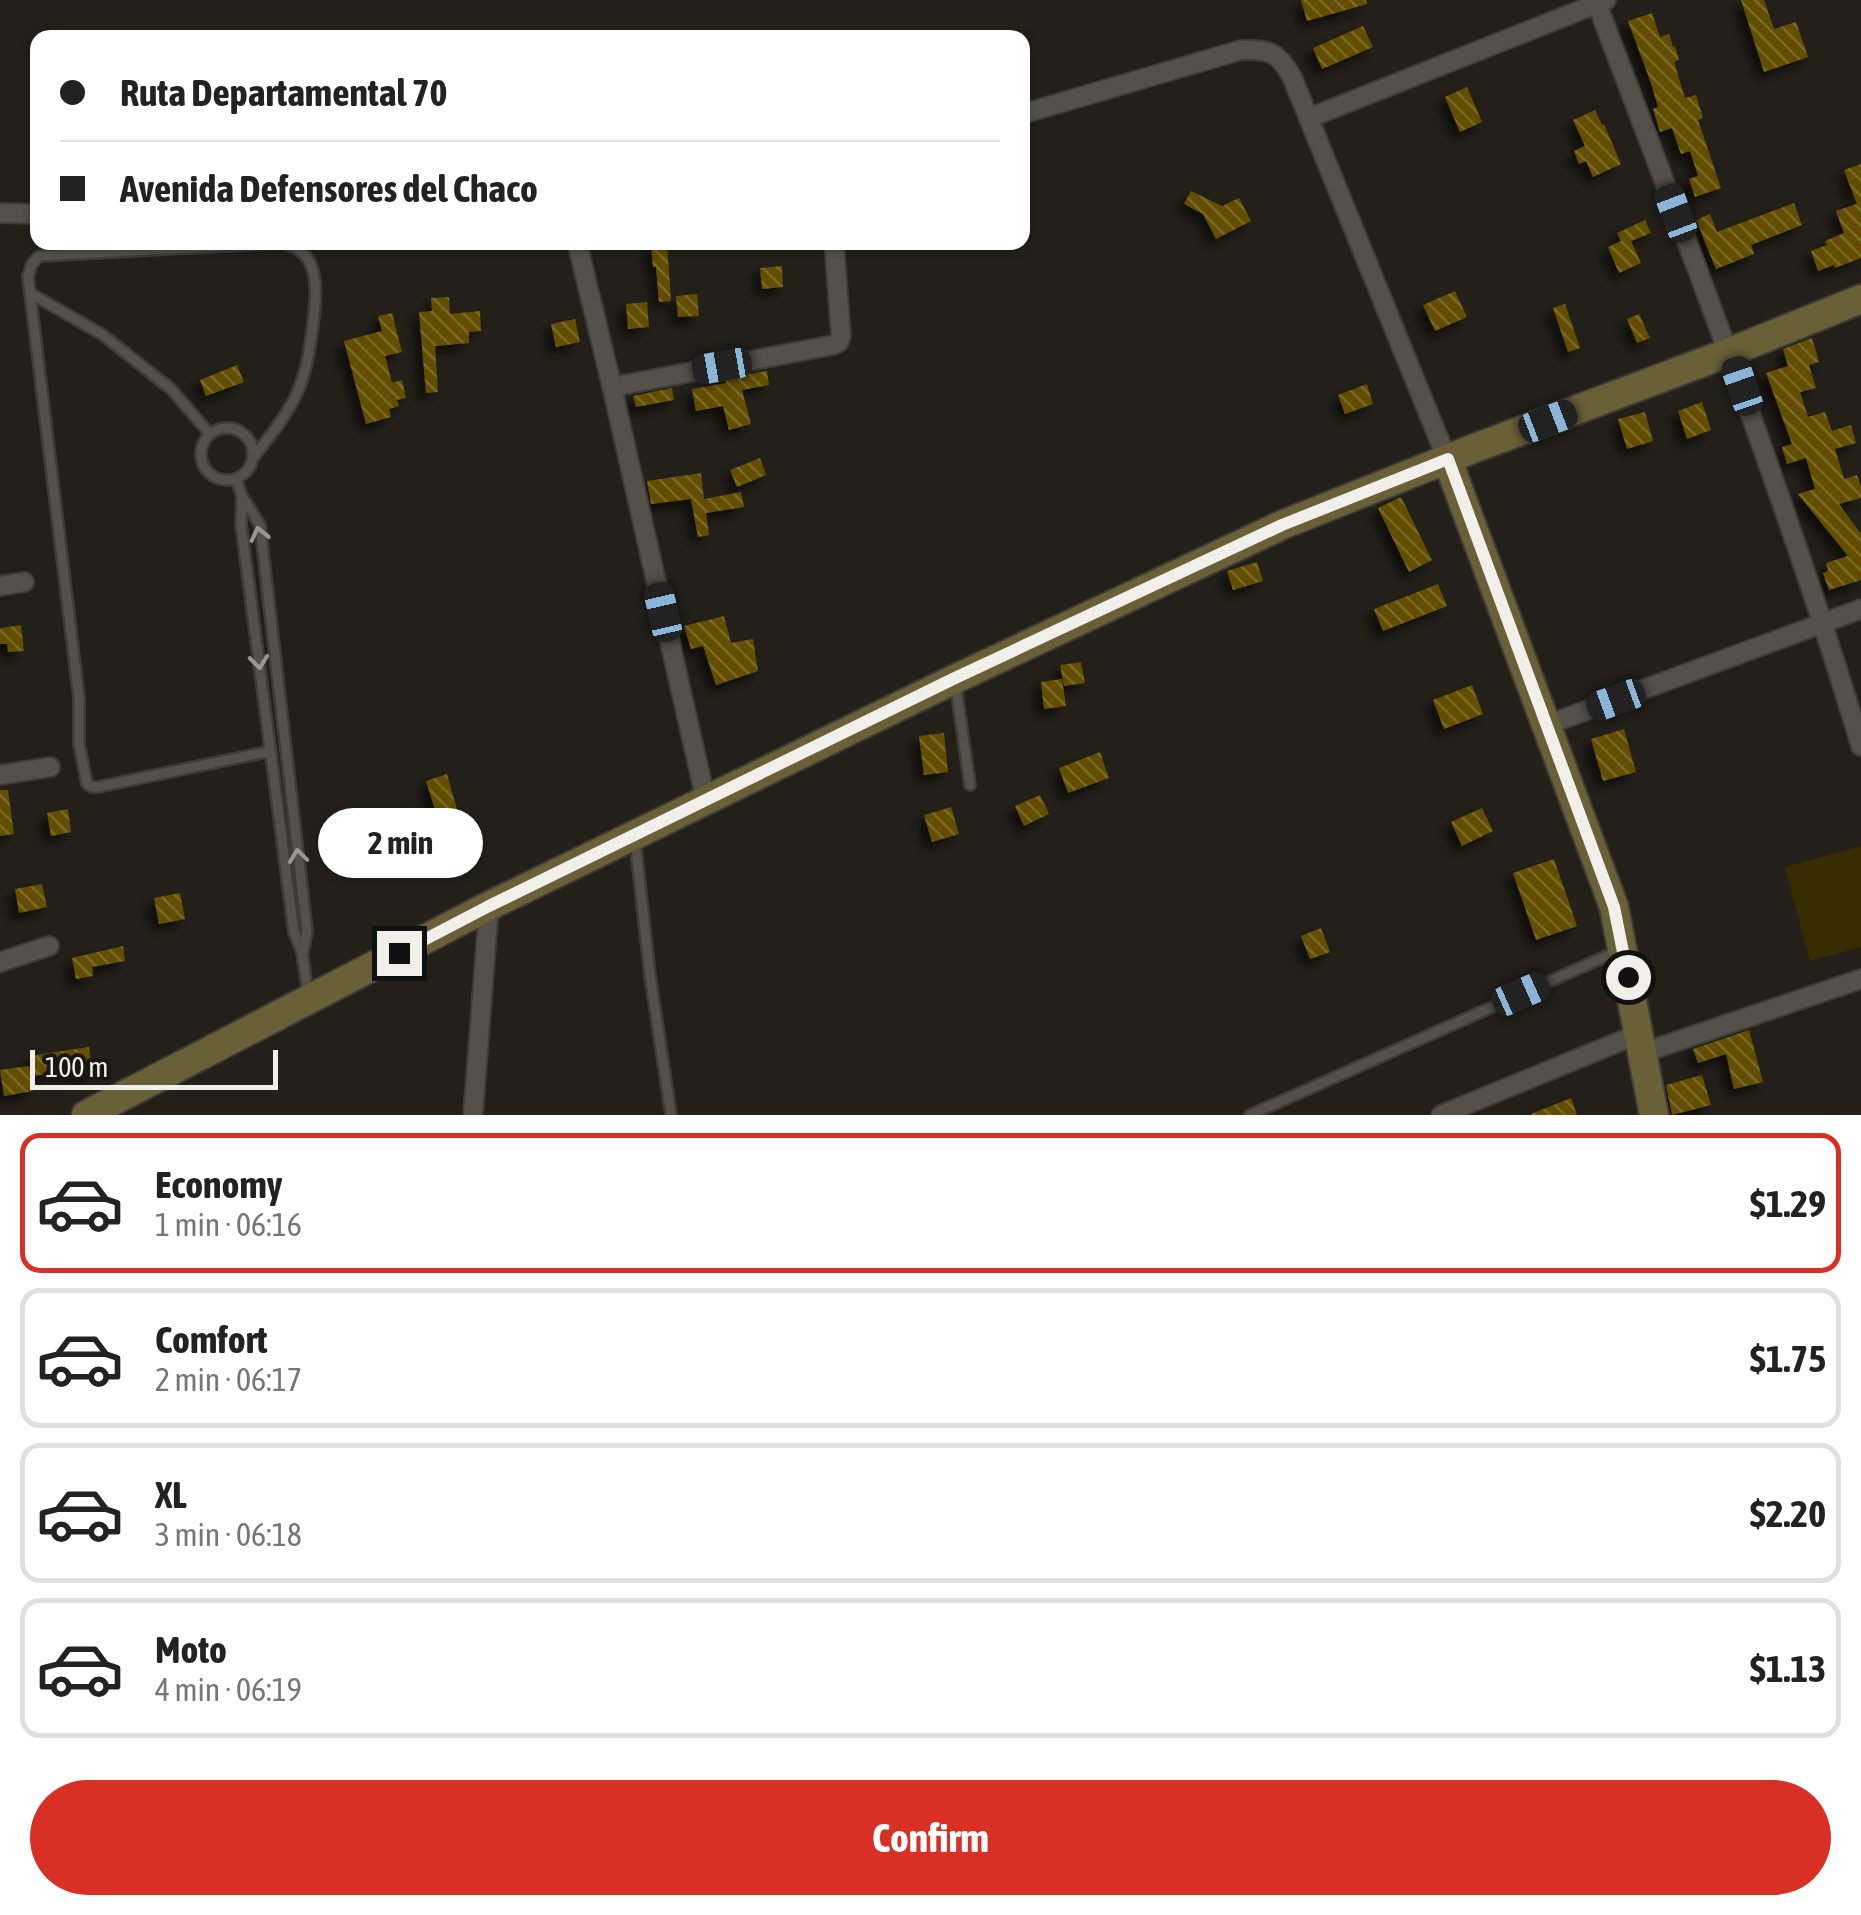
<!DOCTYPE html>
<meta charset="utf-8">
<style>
:root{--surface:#fff;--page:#f6f6f6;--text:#222;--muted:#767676;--line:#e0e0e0;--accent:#d93025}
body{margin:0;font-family:"Asap Condensed",sans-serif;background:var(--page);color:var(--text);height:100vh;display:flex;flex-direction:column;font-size:38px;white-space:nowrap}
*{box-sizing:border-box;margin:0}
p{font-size:32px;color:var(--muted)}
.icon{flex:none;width:55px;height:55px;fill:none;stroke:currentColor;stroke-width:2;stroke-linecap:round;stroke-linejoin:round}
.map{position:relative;height:1115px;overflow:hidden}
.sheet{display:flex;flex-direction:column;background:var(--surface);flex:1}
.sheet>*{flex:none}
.hud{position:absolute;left:30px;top:30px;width:1000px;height:220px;border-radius:20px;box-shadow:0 2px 8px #0004;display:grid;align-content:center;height:220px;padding:0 30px;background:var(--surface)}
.scale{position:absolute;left:30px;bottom:25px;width:248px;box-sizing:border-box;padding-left:10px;border:5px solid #f0efea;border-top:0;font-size:28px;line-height:35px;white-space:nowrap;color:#f0efea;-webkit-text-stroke:8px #191711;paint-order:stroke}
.end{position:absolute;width:45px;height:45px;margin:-22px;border:12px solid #f0efea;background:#111;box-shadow:0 0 0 5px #111}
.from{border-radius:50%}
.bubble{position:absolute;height:70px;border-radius:35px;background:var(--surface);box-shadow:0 2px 8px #0004;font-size:32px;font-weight:700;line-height:70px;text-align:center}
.car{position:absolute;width:30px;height:60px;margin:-30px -15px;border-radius:12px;box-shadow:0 0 8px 2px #0007;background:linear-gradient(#222 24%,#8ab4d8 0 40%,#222 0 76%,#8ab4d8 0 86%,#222 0)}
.hud b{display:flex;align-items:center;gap:35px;height:95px;font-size:38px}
.hud b+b{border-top:2px solid var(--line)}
.hud i{width:25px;height:25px;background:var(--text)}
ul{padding:18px 0 0;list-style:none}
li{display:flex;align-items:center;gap:30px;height:140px;margin:0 20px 15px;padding:0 10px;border:5px solid var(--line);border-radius:20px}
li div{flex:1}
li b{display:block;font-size:38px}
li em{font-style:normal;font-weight:700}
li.on{border-color:var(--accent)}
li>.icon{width:90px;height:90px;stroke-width:1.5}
.button{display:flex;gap:20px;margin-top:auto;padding:20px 30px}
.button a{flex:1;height:115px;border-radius:60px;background:var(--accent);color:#fff;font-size:40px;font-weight:700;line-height:115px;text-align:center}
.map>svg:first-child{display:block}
.garden{fill:#372b01}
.building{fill:url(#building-back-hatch);filter:url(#shadow)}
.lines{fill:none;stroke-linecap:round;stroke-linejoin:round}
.service-casing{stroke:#3e3c37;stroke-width:14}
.minor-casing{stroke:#3e3c37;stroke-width:22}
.secondary-casing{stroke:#3e3c37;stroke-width:32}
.service{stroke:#53514a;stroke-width:9}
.minor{stroke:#53514a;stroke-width:18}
.secondary{stroke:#6a6037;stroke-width:28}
.oneway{stroke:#9a9892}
.route{stroke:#f0efea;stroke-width:12}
</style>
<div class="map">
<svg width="1861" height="1115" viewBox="0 0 1861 1115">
<defs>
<pattern id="building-back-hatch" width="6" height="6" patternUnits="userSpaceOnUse" patternTransform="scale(2.5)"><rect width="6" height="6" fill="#624e00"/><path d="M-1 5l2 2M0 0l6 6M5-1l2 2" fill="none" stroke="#796825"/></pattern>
<filter id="shadow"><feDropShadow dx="-7" dy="7" stdDeviation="5" flood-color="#0009"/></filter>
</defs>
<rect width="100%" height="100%" fill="#23201a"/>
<path class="garden" d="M1861,846v101l-51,14 -25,-94z"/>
<path class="building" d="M1301,0h65l1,4 -60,17z
M1741,0h23l10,29 22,-7 12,35 -44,15z
M1652,13l8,24 9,-3 4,13 2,-1 4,14 -5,2 11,36 11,-3 7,23 -5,2 23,68 -26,9 -6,-18 9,-3 -8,-25 -9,3 -9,-26 -12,4 -7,-23 5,-2 -7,-24 -23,-62z
M1363,26l10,21 -51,22 -9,-21z
M1467,87l15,35 -22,10 -15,-35z
M1595,110l7,15 2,-1 17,40 -28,13 -7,-16 -7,3 -5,-13 11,-5 -12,-26z
M1861,164v94l-26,10 -1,-3 -16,6 -7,-20 16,-6 -2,-4 19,-8 -8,-22 21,-7 -13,-34z
M1191,191l31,15 17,-8 12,23 -35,18 -13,-25 -19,-10z
M1794,203l8,22 -51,20 3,9 -38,15 -20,-49 14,-6 7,18z
M1645,220l6,13 -20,8 10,22 -22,10 -11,-26 13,-6 -4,-8z
M667,243l4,58 -12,1 -3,-35h-3l-2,-22z
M782,266l1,21 -21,2 -2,-21z
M1455,291l12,26 -32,14 -12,-26z
M697,294l2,22 -21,1 -2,-21z
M449,297l1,17 30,-3 1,20 -12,1v11l-34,3 3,46 -12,1 -7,-81 13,-1 -1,-13z
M647,302l2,25 -21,2 -2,-25z
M1565,304l15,44 -12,4 -15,-44z
M392,313l10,39 -17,4 7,27 10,-3 4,18 -9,2 2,6 -10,3 2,8 -25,7 -22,-83 38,-10 -4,-15z
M1639,314l11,24 -13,5 -10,-24z
M575,319l5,23 -24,5 -5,-23z
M1812,338l7,24 -10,3 7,23 -16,4 8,25 17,-5 7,19 19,-6 5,18 -21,6 9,30 13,-4 4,12v11l-22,6 22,30v46l-32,10 -6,-17 5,-2 -2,-8 22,-7 -50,-62 17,-5 -9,-31 -19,6 -5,-17 10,-3 -26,-71 22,-7 -5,-17z
M237,365l7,17 -38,14 -6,-16z
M767,371l2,14 -27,5 9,34 -22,6 -6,-24 -27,5 -4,-22 34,-6 -1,-5z
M1367,384l6,20 -28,10 -7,-19z
M672,388l2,12 -38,7 -3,-11z
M1702,402l9,28 -24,9 -9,-28z
M1645,412l8,29 -26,8 -9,-30z
M760,458l6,17 -29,12 -7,-17z
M701,473l3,26 37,-7 3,15 -38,6 3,22 -11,2 -7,-38 -40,5 -4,-23z
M1401,497l31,63 -23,12 -31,-64z
M1257,562l6,19 -30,9 -6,-19z
M1438,584l9,22 -64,25 -9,-22z
M724,616l7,27 22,-4 5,32 -42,14 -13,-39 -12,3 -7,-23z
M21,625l3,26 -16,1 -1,-8h-7v-16z
M1081,662l4,21 -21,3 -4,-21z
M1062,679l4,27 -22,3 -3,-27z
M1472,685l11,29 -39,15 -11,-29z
M1624,729l12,43 -33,9 -12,-42z
M944,733l4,39 -24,3 -5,-39z
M1100,752l9,26 -41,15 -9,-25z
M447,774l15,53 -10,3 6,18 -17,6 -12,-36 8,-2 -11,-35z
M0,790h8l6,44 -14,2z
M1040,795l9,19 -25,12 -9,-20z
M951,807l8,27 -27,8 -8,-27z
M1482,808l11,23 -31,15 -11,-24z
M68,809l3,23 -20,4 -4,-23z
M1554,859l23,67 -41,14 -23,-67z
M42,884l5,23 -28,6 -4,-24z
M180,893l5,26 -26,5 -5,-26z
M1321,928l9,24 -20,7 -9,-23z
M123,946l2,15 -33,6 1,9 -17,3 -4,-21z
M1749,1030l14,52 -29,7 -8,-35 -28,9 -5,-14z
M89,1047l4,27 -20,3 -1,-7 -39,6 -3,-20z
M29,1066l4,25 -29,5 -4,-26z
M1702,1075l9,30 -39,10 -6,-30z
M1571,1098l6,17h-46v-1z"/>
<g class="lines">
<defs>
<path id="service" d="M30,293l73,42 68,54 39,45
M201 454a26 26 0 1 1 52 0a26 26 0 1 1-52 0Z
M253,458c15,-20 34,-42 44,-65 10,-22 13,-46 16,-69 4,-33 9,-78 -36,-81l-238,13 -7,8 -4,12 51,422v46l8,40 5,3h6l173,-36
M236,479l6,17 18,29 47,406 -4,21
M242,496l-1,28 53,408 8,20 6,41
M955,681l15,104
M635,840l15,135 21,140
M1250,1115l370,-165"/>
<path id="minor" d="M1597,4c93,245 188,490 264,742
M1022,114l219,-64c29,-1 37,2 51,27l155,382
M1309,118l297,-118
M0,213l38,1
M577,242l35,145
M0,586l24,-4
M1547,725l314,-116
M0,775l50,-8
M706,801l-94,-414 221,-42 6,-3 2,-6 -7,-94
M0,962l49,-16
M1642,1053l219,-74
M473,1115l16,-209
M1441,1115l197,-81"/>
<path id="secondary" d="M1447,459l167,448 40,208
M86,1115l403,-209 466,-227 327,-154 193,-77 255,-96 131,-53"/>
</defs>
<use href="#service" class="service-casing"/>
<use href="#minor" class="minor-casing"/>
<use href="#secondary" class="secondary-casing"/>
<use href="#service" class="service"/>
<use href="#minor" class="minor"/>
<use href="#secondary" class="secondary"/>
</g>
<defs><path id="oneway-chevron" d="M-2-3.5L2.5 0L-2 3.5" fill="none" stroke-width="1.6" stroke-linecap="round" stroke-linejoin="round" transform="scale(2.5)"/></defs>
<g class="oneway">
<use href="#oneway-chevron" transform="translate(259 534) rotate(-103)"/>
<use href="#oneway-chevron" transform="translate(259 662) rotate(83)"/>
<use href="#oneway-chevron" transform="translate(298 856) rotate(-97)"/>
</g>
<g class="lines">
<path class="route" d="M399,953l90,-47 466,-228 327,-153 166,-66 166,448 14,70"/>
</g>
</svg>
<div class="scale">100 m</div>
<i class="end from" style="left:1628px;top:977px"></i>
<i class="end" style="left:399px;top:953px"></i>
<div class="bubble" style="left:318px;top:808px;width:165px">2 min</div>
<i class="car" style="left:1676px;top:213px;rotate:339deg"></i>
<i class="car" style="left:722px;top:366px;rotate:260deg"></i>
<i class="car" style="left:1742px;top:386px;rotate:341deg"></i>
<i class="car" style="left:1548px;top:421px;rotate:69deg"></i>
<i class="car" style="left:663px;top:612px;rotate:347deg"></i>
<i class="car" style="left:1616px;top:700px;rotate:250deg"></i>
<i class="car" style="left:1521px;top:994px;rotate:66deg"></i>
<div class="hud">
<b><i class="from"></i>Ruta Departamental 70</b>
<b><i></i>Avenida Defensores del Chaco</b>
</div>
</div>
<section class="sheet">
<ul>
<li class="on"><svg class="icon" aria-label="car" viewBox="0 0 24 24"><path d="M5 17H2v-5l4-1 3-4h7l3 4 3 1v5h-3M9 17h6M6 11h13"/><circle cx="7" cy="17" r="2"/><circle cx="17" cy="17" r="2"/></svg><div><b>Economy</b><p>1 min · 06:16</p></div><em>$1.29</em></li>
<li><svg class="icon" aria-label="car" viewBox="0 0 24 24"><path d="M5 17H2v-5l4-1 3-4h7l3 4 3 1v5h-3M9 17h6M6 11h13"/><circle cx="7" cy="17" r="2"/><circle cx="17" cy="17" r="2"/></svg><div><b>Comfort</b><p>2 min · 06:17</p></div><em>$1.75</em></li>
<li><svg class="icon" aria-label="car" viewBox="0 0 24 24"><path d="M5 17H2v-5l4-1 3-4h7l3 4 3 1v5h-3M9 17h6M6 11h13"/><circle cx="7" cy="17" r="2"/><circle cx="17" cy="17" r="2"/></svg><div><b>XL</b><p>3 min · 06:18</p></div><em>$2.20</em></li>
<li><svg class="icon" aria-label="car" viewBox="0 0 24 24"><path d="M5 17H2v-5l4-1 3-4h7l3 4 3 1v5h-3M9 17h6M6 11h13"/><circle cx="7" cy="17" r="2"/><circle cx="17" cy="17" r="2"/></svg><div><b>Moto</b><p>4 min · 06:19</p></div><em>$1.13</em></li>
</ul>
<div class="button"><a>Confirm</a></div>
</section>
